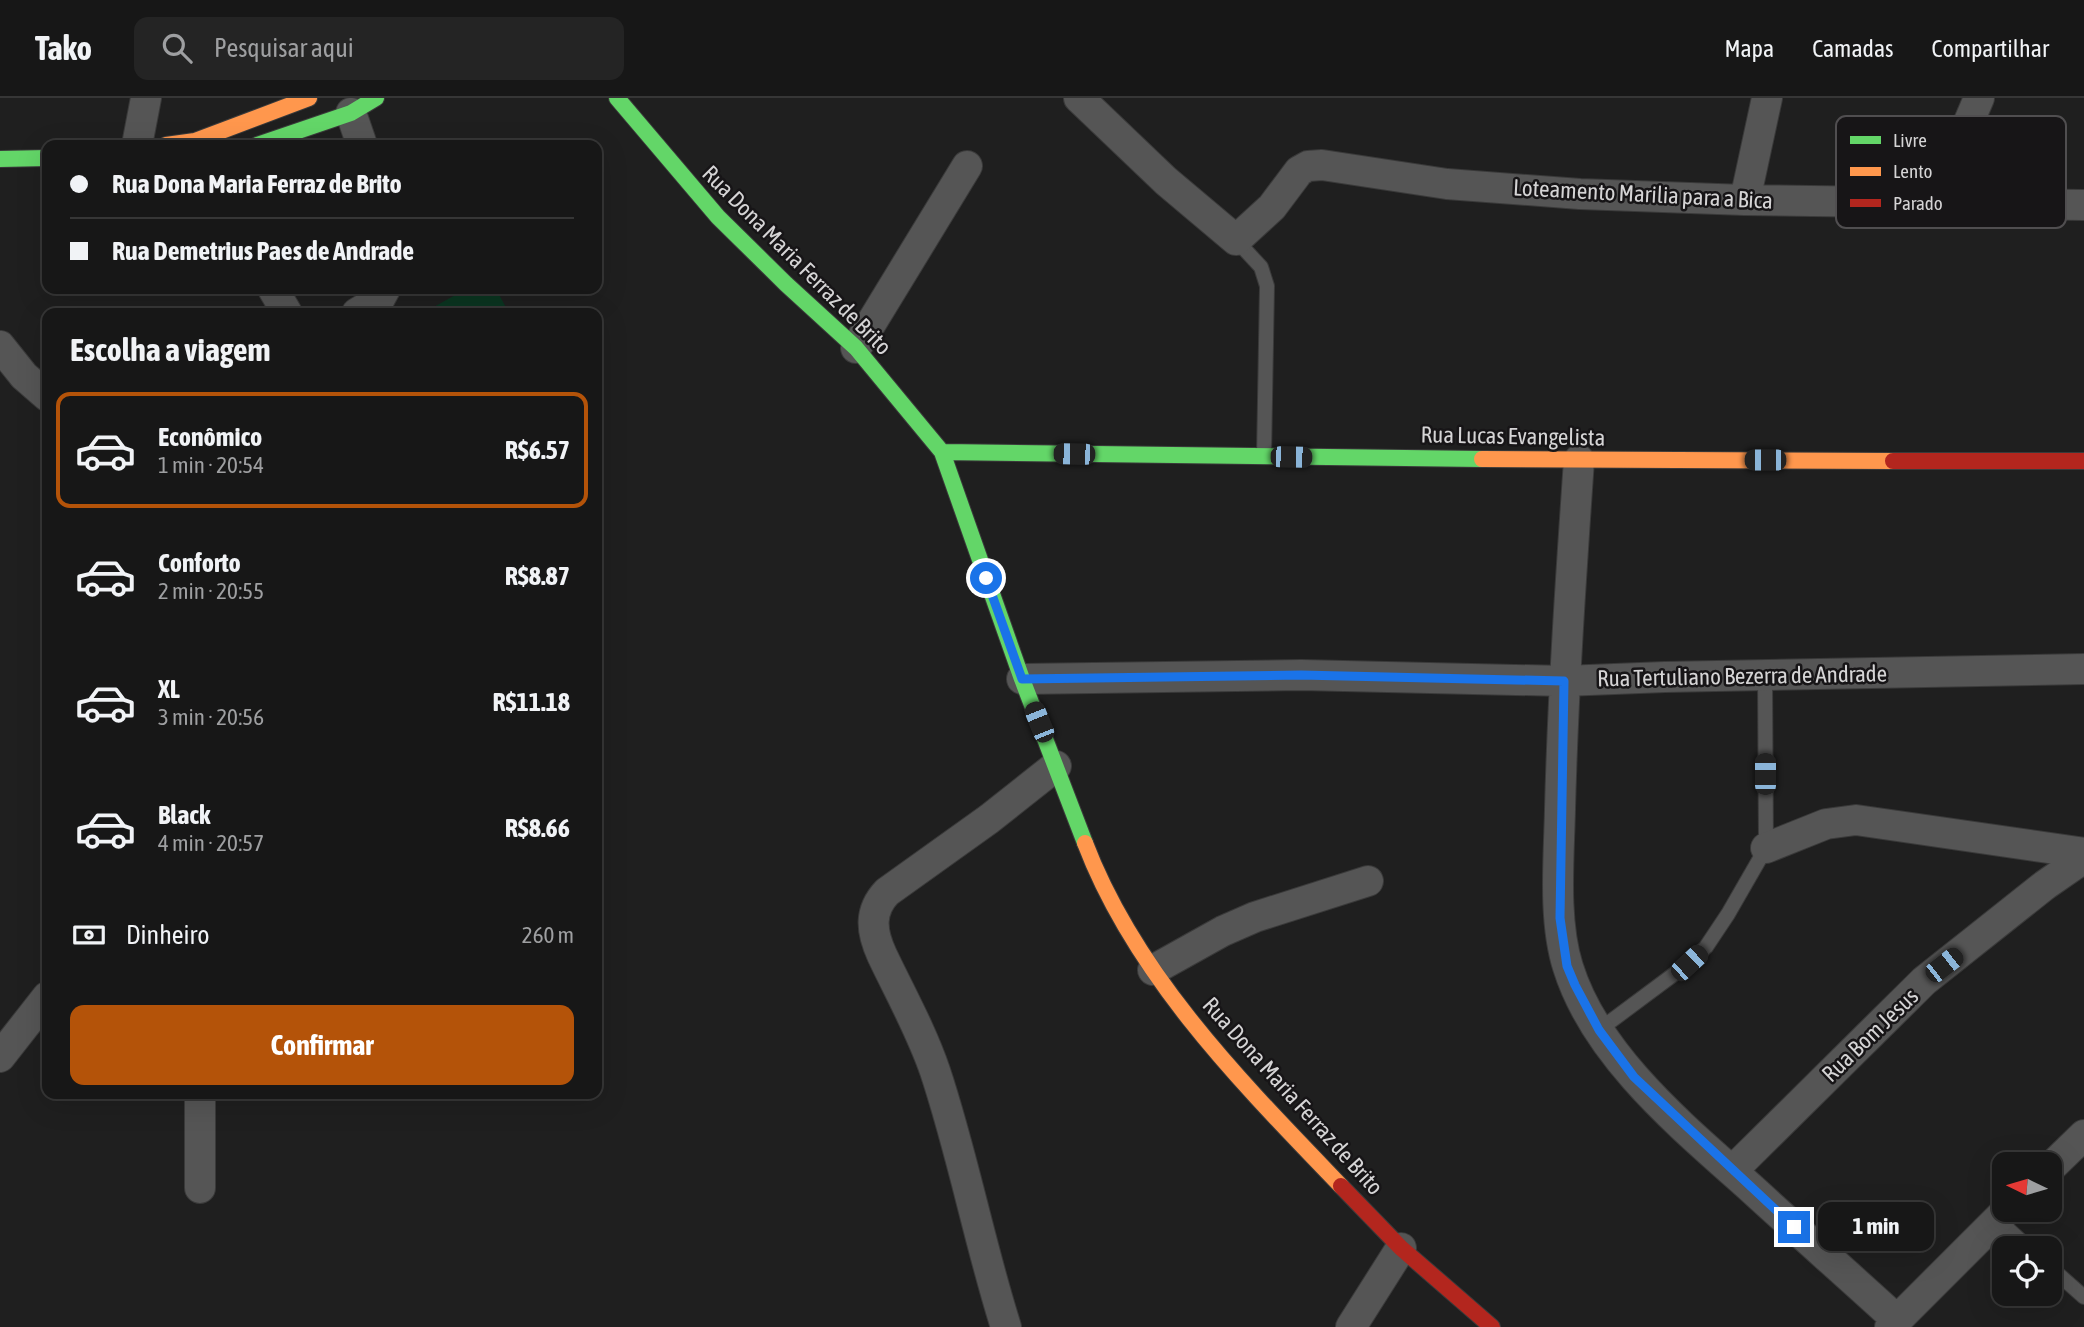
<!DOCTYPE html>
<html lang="pt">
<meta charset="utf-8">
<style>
:root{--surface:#171717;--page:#242424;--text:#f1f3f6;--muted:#9e9fa1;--line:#363636;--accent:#b45309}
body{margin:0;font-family:"Asap Condensed",sans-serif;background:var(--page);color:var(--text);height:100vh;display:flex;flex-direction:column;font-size:26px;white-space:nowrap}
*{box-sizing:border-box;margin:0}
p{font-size:23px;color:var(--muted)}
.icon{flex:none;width:38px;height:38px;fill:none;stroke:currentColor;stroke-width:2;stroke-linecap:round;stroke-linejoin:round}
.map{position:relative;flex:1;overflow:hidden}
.side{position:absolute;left:42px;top:210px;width:560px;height:791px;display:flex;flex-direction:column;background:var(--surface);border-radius:14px;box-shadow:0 7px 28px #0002,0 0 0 2px var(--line)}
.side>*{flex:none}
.top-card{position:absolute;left:42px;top:42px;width:560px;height:154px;border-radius:14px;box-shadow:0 7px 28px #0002,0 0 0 2px var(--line);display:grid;align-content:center;height:154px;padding:0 28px;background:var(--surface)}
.needle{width:46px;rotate:275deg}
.tools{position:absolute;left:1992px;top:1054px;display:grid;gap:14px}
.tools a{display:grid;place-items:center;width:70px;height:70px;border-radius:14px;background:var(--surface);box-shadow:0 7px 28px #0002,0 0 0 2px var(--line);font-size:35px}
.end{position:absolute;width:32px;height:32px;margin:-16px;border:9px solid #1a73e8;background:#fff;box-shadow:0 0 0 4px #fff}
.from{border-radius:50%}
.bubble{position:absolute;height:49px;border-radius:14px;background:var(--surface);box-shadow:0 7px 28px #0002,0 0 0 2px var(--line);font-size:23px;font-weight:700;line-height:49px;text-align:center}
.car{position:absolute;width:21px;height:42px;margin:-21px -10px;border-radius:9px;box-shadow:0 0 5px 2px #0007;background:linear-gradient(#222 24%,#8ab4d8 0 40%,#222 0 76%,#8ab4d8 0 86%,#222 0)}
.top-card b{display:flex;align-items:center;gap:24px;height:66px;font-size:26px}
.top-card b+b{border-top:2px solid var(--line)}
.top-card i{width:18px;height:18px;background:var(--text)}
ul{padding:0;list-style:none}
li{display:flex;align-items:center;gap:21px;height:116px;margin:0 14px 10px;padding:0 14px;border:4px solid transparent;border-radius:14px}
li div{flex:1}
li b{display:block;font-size:26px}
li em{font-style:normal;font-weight:700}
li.selected{border-color:var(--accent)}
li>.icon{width:63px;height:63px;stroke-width:1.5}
h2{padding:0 28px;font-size:32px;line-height:84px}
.pay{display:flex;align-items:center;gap:18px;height:77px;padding:0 28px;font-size:26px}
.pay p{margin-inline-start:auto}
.button{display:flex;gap:14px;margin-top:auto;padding:14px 28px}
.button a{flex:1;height:80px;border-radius:14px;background:var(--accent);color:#fff;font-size:28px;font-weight:700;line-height:80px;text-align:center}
header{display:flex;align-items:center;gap:42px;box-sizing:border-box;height:98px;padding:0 35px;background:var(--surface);border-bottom:2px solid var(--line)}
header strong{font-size:33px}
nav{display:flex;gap:38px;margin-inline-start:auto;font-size:24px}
.search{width:490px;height:63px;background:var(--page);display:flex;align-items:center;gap:18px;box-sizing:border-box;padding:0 24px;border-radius:14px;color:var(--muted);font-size:26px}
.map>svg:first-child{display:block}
.green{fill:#0b3621}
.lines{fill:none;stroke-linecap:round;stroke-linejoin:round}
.lane-casing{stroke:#3a3a3a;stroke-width:16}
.street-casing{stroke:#3a3a3a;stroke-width:32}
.fast-casing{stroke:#3a3a3a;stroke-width:18}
.slow-casing{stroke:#3a3a3a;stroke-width:18}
.jam-casing{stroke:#3a3a3a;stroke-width:18}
.lane{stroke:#555;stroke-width:14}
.street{stroke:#555;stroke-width:30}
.fast{stroke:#63d668;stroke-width:16}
.slow{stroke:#ff974d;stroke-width:16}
.jam{stroke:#b3261e;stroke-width:16}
.route{stroke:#1a73e8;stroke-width:9}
.labels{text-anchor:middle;stroke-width:5;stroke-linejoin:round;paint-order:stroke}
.street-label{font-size:23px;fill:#d5d4d5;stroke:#171517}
.key{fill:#171517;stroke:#504e50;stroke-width:2}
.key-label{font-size:19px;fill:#d5d4d5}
</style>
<header>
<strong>Tako</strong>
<div class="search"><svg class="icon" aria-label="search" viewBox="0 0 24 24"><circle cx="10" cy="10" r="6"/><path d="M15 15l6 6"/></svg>Pesquisar aqui</div>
<nav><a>Mapa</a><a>Camadas</a><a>Compartilhar</a></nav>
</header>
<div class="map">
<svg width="2084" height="1229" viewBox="0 0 2084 1229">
<rect width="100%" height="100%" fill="#1f1f1f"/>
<path class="green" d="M466,191h30l13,24h-86z"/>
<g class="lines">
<defs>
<path id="lane" d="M1236,142l25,27 6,19 -3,170
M1599,932l90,-67 17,-16 22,-33 38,-66 -1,-173
M1998,1122l31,28
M2049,1168l35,31"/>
<path id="street" d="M1079,0l87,83 70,59 36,-33 27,-36 9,-5 14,-1 125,19 133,10 165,6 339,5
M351,15l11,32
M137,47l9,-47
M1745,102l22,-102
M1934,106l45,-106
M273,191l14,24
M357,215l22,-13 6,-11
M0,248l24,30 23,20
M856,250l111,-182
M1579,362c-8,116 -16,232 -19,349 -1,49 -7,111 8,158 28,90 116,161 184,222 48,44 97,87 145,131
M1022,581l279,-4 263,6 101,-4 419,-8
M1766,750l60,-24 30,-4 228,33
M1153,872l70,-39 32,-14 113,-36
M0,959l47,-60
M200,996v94
M2049,1071l35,-34
M1732,1073l192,-190 121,-96 39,-27
M1006,1229c-27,-85 -43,-172 -71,-256 -14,-41 -35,-78 -53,-116 -11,-24 -13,-44 5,-63l102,-73 67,-53
M1351,1229l50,-79
M1890,1229l118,-118"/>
<path id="fast" d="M617,0l101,119 68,67 70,64 86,104 80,227 63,164
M257,47l94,-32 25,-15
M0,61l47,-1
M942,354l540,7"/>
<path id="slow" d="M166,47l29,-4 114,-43
M1482,361l411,2
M1085,745c51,134 159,242 256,343"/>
<path id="jam" d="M1893,363h191
M1341,1088l60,62 91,79"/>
</defs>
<use href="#lane" class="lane-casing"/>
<use href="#street" class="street-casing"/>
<use href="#fast" class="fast-casing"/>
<use href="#slow" class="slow-casing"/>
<use href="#jam" class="jam-casing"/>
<use href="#lane" class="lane"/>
<use href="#street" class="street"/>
<use href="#fast" class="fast"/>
<use href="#slow" class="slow"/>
<use href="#jam" class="jam"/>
</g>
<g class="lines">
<path class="route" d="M986,480l36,101 279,-4 263,6 -4,237 7,48 8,19 24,45 35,47 160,150"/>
</g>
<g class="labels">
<g class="street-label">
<text transform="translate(1643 96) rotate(3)" y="8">Loteamento Marilia para a Bica</text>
<text transform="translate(797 162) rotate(45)" y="8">Rua Dona Maria Ferraz de Brito</text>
<text transform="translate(1513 338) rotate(1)" y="8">Rua Lucas Evangelista</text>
<text transform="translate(1742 578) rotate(-1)" y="8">Rua Tertuliano Bezerra de Andrade</text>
<text transform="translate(1870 937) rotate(-44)" y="8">Rua Bom Jesus</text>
<text transform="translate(1293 998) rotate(48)" y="8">Rua Dona Maria Ferraz de Brito</text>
</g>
</g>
<rect x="1836" y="18" width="230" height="112" rx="10" class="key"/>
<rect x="1850" y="38" width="31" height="8" fill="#63d668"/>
<rect x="1850" y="69" width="31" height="9" fill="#ff974d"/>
<rect x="1850" y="101" width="31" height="8" fill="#b3261e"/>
<g class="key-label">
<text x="1893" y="49">Livre</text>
<text x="1893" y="80">Lento</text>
<text x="1893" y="112">Parado</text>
</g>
</svg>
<div class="tools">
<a><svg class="needle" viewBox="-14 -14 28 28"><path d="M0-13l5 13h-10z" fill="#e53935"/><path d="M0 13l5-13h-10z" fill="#9e9fa1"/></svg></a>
<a><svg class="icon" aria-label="locate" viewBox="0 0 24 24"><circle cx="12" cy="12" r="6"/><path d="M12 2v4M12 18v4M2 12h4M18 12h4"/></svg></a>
</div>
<i class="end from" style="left:986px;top:480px"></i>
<i class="end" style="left:1794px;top:1129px"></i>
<div class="bubble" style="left:1818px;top:1104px;width:116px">1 min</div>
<i class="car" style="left:1074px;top:356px;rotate:271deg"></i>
<i class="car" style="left:1291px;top:359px;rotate:91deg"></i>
<i class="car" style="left:1765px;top:362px;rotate:270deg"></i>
<i class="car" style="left:1039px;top:624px;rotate:338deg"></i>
<i class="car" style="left:1765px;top:676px;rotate:0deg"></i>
<i class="car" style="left:1689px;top:865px;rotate:47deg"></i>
<i class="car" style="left:1944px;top:867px;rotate:52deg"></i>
<div class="top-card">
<b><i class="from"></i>Rua Dona Maria Ferraz de Brito</b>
<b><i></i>Rua Demetrius Paes de Andrade</b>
</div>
<section class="side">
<h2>Escolha a viagem</h2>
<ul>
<li class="selected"><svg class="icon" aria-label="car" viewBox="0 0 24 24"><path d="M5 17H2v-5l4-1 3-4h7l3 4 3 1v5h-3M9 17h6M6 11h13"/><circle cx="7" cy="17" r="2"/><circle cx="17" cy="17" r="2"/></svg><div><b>Econômico</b><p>1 min · 20:54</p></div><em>R$6.57</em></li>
<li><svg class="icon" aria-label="car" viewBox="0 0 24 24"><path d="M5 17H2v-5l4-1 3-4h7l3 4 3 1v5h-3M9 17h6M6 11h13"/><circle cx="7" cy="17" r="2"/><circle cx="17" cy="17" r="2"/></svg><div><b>Conforto</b><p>2 min · 20:55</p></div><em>R$8.87</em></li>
<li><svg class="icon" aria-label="car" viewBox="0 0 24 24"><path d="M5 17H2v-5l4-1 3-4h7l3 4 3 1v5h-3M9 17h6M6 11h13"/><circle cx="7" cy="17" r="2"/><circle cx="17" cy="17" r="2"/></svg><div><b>XL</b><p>3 min · 20:56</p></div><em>R$11.18</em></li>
<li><svg class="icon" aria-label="car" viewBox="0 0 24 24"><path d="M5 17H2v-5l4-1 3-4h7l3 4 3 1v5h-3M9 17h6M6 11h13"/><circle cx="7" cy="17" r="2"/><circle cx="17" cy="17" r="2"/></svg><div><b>Black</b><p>4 min · 20:57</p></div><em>R$8.66</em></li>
</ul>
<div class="pay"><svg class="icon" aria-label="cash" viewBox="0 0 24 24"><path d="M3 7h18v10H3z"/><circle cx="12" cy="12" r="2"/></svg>Dinheiro<p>260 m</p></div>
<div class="button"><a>Confirmar</a></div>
</section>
</div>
